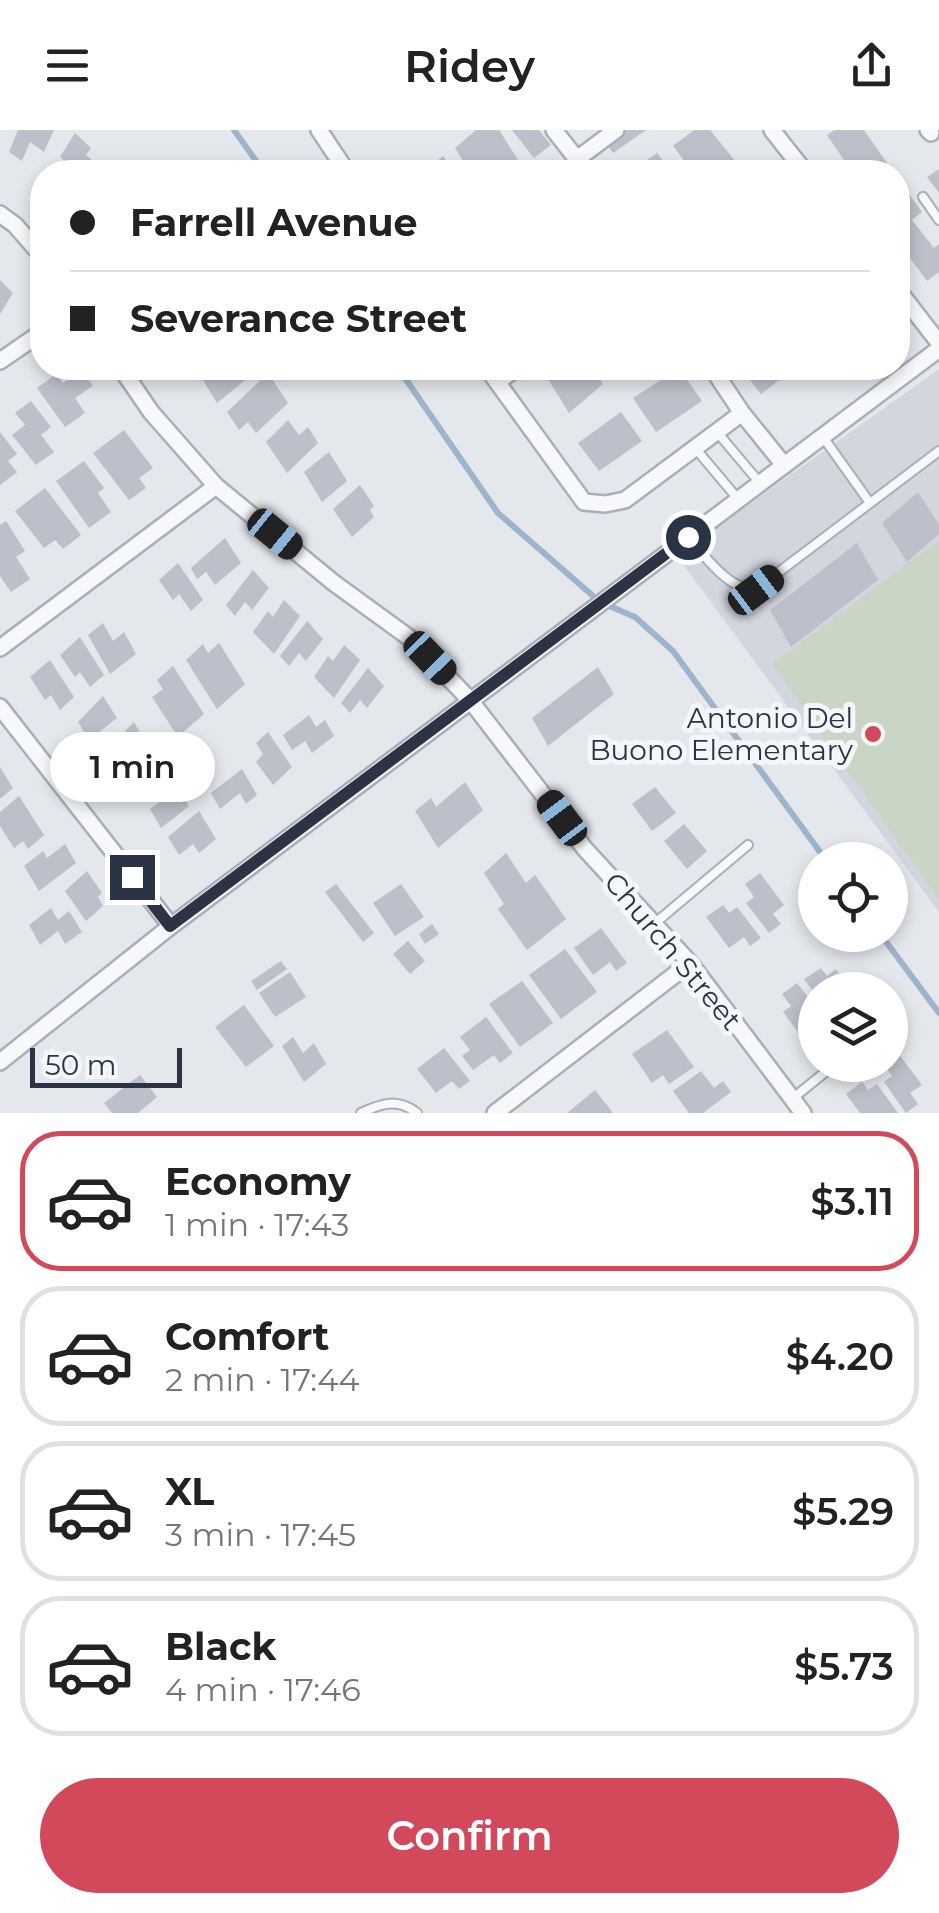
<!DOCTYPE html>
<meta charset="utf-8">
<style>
:root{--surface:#fff;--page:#f2f2f2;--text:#222;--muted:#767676;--line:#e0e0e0;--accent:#d1495b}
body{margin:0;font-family:Montserrat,sans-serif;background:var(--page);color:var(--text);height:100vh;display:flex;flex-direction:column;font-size:38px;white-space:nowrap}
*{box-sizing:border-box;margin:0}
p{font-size:32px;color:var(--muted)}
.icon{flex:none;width:55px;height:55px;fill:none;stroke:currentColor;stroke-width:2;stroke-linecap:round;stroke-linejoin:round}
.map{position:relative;height:983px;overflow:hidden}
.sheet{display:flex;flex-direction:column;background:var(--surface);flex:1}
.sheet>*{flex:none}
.top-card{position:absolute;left:30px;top:30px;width:880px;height:220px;border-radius:40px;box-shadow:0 5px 15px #0003;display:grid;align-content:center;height:220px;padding:0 40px;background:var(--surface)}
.buttons{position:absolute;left:798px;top:712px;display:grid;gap:20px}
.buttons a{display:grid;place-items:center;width:110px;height:110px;border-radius:50%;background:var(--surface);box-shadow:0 5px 15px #0003;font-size:50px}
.scale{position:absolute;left:30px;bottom:25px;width:152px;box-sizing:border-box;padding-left:10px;border:5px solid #2b3445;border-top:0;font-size:28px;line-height:35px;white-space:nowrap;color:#2b3445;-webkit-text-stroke:8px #f4f6f9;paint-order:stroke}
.end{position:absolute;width:45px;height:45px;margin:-22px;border:12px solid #2b3445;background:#fff;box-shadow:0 0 0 5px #fff}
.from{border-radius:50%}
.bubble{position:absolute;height:70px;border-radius:35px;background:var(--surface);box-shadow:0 5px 15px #0003;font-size:32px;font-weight:600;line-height:70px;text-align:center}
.car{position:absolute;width:30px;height:60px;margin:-30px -15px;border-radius:12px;box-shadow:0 0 8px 2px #0007;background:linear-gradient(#222 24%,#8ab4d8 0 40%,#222 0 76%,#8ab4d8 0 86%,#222 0)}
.top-card b{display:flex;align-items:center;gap:35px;height:95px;font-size:38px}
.top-card b+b{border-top:2px solid var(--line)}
.top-card i{width:25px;height:25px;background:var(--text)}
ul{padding:18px 0 0;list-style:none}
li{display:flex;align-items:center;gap:30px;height:140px;margin:0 20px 15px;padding:0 20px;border:5px solid var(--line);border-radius:40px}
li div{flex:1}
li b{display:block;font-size:38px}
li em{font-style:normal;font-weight:600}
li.selected{border-color:var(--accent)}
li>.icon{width:90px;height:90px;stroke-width:1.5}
.button{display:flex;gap:20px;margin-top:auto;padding:20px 40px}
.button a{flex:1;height:115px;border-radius:60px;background:var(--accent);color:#fff;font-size:40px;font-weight:600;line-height:115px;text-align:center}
header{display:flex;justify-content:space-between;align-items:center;height:130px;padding:0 40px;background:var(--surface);font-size:45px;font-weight:600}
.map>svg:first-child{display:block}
.built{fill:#d2d6de}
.green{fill:#c9d6c5}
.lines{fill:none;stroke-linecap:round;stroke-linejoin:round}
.stream{stroke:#9fb4cc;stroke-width:6}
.building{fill:#bbc0ca}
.service-casing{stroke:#a9aeb7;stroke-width:12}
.minor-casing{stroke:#a9aeb7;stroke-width:20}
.service{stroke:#f7f8fa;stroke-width:8}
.minor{stroke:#f7f8fa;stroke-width:15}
.route{stroke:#2b3445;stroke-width:12}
.poi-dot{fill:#d1495b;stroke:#f4f6f9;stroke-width:4}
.labels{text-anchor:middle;stroke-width:10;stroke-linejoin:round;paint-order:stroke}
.poi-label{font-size:28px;fill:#2b3445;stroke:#f4f6f9;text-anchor:end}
.street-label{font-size:28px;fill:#2b3445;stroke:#f4f6f9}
</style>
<header><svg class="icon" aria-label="menu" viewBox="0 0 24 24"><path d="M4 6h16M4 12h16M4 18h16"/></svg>Ridey<svg class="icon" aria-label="share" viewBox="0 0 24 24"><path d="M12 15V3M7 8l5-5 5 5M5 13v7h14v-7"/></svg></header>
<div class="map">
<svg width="939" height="983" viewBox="0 0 939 983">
<rect width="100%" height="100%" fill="#e4e7ec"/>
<path class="built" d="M939,239v543l-262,-356z"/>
<path class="green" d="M939,410v360l-167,-236z"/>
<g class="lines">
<path class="stream" d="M234,0l30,42
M398,238l100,145 102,89 35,15 38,34 153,209
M881,805l58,78"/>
</g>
<path class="building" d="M18,0h36l-10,22 -14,-10 -8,19 -13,-9z
M476,0h23l21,33 -11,9h-13l-4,-5 -6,5h-16l-15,-24z
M512,0h27l12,15 -17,13z
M620,0h26l-33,23 -9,-12z
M694,0h16l26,32 -13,10h-30l-20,-26z
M835,0h29l23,33 -14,9h-21l-25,-37z
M75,3l16,15 -5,7 12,11 -4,6h-26l3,-5 -11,-10z
M657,23l15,19h-42z
M443,26l11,16h-30z
M939,39v24l-12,-16z
M909,64l13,18 -10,8 22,28 5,-4v28l-12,9 -29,-39v-39z
M0,150l13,13 -13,21z
M218,238h42l-43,35 -14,-23z
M555,238h15l2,2 20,-2 11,16 -34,29 -23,-37z
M679,238l23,33 -46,31 -23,-34z
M747,238h48l-34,26 -18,-23z
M82,240l11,16 -18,12 10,15 -20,14 -28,-39 19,-14 7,9z
M268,243l20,30 -32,30 -8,-11 -9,8 -12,-18z
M31,271l20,26 -10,8 13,17 -18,13 -24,-30 13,-10 -10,-12z
M621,282l21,29 -43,30 -21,-28z
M288,290l11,15 9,-8 10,16 -31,30 -21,-31z
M124,300l29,38 -14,10 7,10 -17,12 -36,-47z
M0,302l17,22 -9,7 9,11 -17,13z
M329,322l18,29 -25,21 -18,-30z
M84,331l20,27 -6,5 13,19 -22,16 -33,-47z
M360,355l14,21 -4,4 4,7 -22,20 -19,-28z
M45,358l36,47 -18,14 -8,-9 -11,8 -29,-37z
M918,362l21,33v9l-32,28 -25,-39z
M6,391l19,30 -9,6 14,22 -19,13 -11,-16v-51z
M225,408l16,25 -26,22 -9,-13 -9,7 -6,-11z
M857,413l21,37 -87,67 -21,-37z
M178,433l25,37 -12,11 -12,-17 -6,6 -14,-20z
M253,440l16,18 -17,22 -7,-8 -10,14 -9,-11z
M284,470l16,16 -26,38 -21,-22 15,-21 5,6z
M307,491l16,18 -17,22 -7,-8 -10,13 -9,-10z
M103,493l10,18 11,-9 12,22 -26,20 -22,-39z
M80,507l24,38 -14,12 -10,-15 -5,5 -15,-22z
M219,513l26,41 -28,25 -31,-49 17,-16 5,9z
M344,515l16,15 -26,38 -20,-21 14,-21 5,5z
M50,530l24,37 -14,13 -9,-15 -6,5 -15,-23z
M173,536l31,48 -26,23 -26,-40 11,-8 -6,-9z
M598,537l16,27 -66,52 -16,-28z
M368,538l16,18 -17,22 -7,-8 -10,13 -9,-10z
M103,566l14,22 -28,22 -11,-18z
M309,585l7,12 9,-7 9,16 -22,17 -7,-12 -13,9 -9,-15z
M134,592l13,23 -28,22 -11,-19z
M268,602l24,35 -19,18 -17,-23 7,-8 -7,-11z
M158,621l15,26 -17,14 -5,-8 -13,11 -10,-18z
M0,637l13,21 -13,11z
M242,639l15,26 -11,9 -6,-11 -20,16 -9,-16z
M465,652l18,28 -45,38 -23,-37 16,-13 5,9z
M175,654l14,22 -28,22 -11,-19 13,-10 -3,-4z
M655,657l21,26 -24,18 -20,-27z
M19,666l25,39 -16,14 -5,-8 -9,7 -14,-22v-14z
M199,681l17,28 -17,14 -6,-9 -14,11 -11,-18z
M684,694l23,27 -20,18 -23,-28z
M65,714l11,19 -37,28 -15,-25 19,-15 4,7z
M506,723l20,30 9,-8 31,44 -39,31 -29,-41 6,-5 -20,-31z
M87,741l15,22 -4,4 5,9 -17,15 -21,-30z
M760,743l24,32 -11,9 8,10 -12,9 -23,-30 8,-6 -9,-13z
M336,754l38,49 -11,9 -38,-50z
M401,754l23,33 -29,19 -22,-33z
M723,775l6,8 8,-6 24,31 -11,8 -6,-9 -15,11 -23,-31z
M51,778l7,12 11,-9 13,21 -17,12 -7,-13 -18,14 -11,-20z
M432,794l7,10 -14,10 -6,-10z
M601,798l26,35 -11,8 -6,-9 -17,13 -19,-27z
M408,811l17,20 -15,13 -17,-20z
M565,819l32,43 -36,27 -32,-44z
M281,831l6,8 -30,21 -6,-9z
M821,838l6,8 9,-7 14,21h-35v4l-11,-15z
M290,842l16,25 -31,20 -16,-24z
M522,851l31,42 -33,24 -31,-43z
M797,853l18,23v13l-5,4 5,13 -9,7 -23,-31 8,-6 -9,-12z
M244,875l30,41 -28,21 -31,-40z
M486,887l27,36 -13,10 -6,-8 -21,15 -11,-14 8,-6 -10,-13z
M667,900l27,37 -25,17 -6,-9 -11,8 -20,-29z
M293,907l10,16 11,-10 12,21 -22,18 -22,-36z
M444,918l26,33 -11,8 -7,-8 -16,12 -19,-24z
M898,923l24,32 -12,8 8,11 -12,9 -22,-31 8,-6 -8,-11h6v-6z
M701,941l13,17 9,-7 8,11 -28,21h-14l-16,-22z
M140,945l17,22 -19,16h-26l-8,-10z
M862,952l6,8 9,-6 21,29h-38l-14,-19z
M595,960l18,23h-46z"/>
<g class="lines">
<defs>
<path id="service" d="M923,67l16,23
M717,302l42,50
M823,307l47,66
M695,318l43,51
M687,407c19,19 40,52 68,53l184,-139
M654,794l94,-79
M792,969l42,-34
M361,983c21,-10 37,-15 56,0"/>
<path id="minor" d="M319,0l28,42
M554,0l33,42
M772,0l33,42
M928,0l3,3
M577,29l39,-29
M0,84l15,11 27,31
M898,160l41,53
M0,231l42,-29
M121,238l30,44 65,74 118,97 77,56 59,61 115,149 105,114 113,150
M487,238l97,134 21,2 20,-4 117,-87
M712,238l30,45 42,52
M497,252l20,-14
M0,518l216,-162
M0,577l171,219
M0,932l171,-136 768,-577
M495,983l195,-150"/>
</defs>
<use href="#service" class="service-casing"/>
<use href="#minor" class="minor-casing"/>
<use href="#service" class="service"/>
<use href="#minor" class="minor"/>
</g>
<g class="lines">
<path class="route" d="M132,747l38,49 518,-389"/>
</g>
<circle class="poi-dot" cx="873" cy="604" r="10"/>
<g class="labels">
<g class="poi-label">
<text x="853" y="598">Antonio Del<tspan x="853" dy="32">Buono Elementary</tspan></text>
</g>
<g class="street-label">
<text transform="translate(673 821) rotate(50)" y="10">Church Street</text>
</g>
</g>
</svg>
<div class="buttons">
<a><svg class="icon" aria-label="locate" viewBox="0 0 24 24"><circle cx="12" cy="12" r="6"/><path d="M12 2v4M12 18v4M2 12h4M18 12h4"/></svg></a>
<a><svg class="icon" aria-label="layers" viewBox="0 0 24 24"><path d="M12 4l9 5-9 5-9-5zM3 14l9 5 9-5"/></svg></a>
</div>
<div class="scale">50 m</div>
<i class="end from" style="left:688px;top:407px"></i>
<i class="end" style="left:132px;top:747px"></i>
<div class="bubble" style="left:50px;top:602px;width:165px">1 min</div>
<i class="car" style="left:275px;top:404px;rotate:129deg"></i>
<i class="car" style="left:756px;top:460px;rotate:53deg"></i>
<i class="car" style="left:430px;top:528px;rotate:136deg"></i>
<i class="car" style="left:562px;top:688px;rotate:323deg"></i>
<div class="top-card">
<b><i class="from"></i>Farrell Avenue</b>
<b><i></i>Severance Street</b>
</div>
</div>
<section class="sheet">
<ul>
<li class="selected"><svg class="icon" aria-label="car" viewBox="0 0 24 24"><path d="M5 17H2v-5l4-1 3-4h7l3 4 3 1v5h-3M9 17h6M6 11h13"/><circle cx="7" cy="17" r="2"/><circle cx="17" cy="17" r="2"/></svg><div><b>Economy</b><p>1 min · 17:43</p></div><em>$3.11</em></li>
<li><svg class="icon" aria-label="car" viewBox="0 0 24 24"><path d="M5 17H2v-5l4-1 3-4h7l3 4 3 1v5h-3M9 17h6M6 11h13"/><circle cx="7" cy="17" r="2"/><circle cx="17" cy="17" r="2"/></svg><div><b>Comfort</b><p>2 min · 17:44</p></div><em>$4.20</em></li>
<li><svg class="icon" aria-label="car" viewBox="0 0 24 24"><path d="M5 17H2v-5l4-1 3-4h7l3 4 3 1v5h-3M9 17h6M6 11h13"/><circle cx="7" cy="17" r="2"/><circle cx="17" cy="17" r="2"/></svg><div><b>XL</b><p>3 min · 17:45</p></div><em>$5.29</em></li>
<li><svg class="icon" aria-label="car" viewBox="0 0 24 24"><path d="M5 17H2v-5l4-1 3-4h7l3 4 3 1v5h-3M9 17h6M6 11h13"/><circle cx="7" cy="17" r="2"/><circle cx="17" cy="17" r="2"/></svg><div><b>Black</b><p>4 min · 17:46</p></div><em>$5.73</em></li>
</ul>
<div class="button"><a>Confirm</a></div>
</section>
